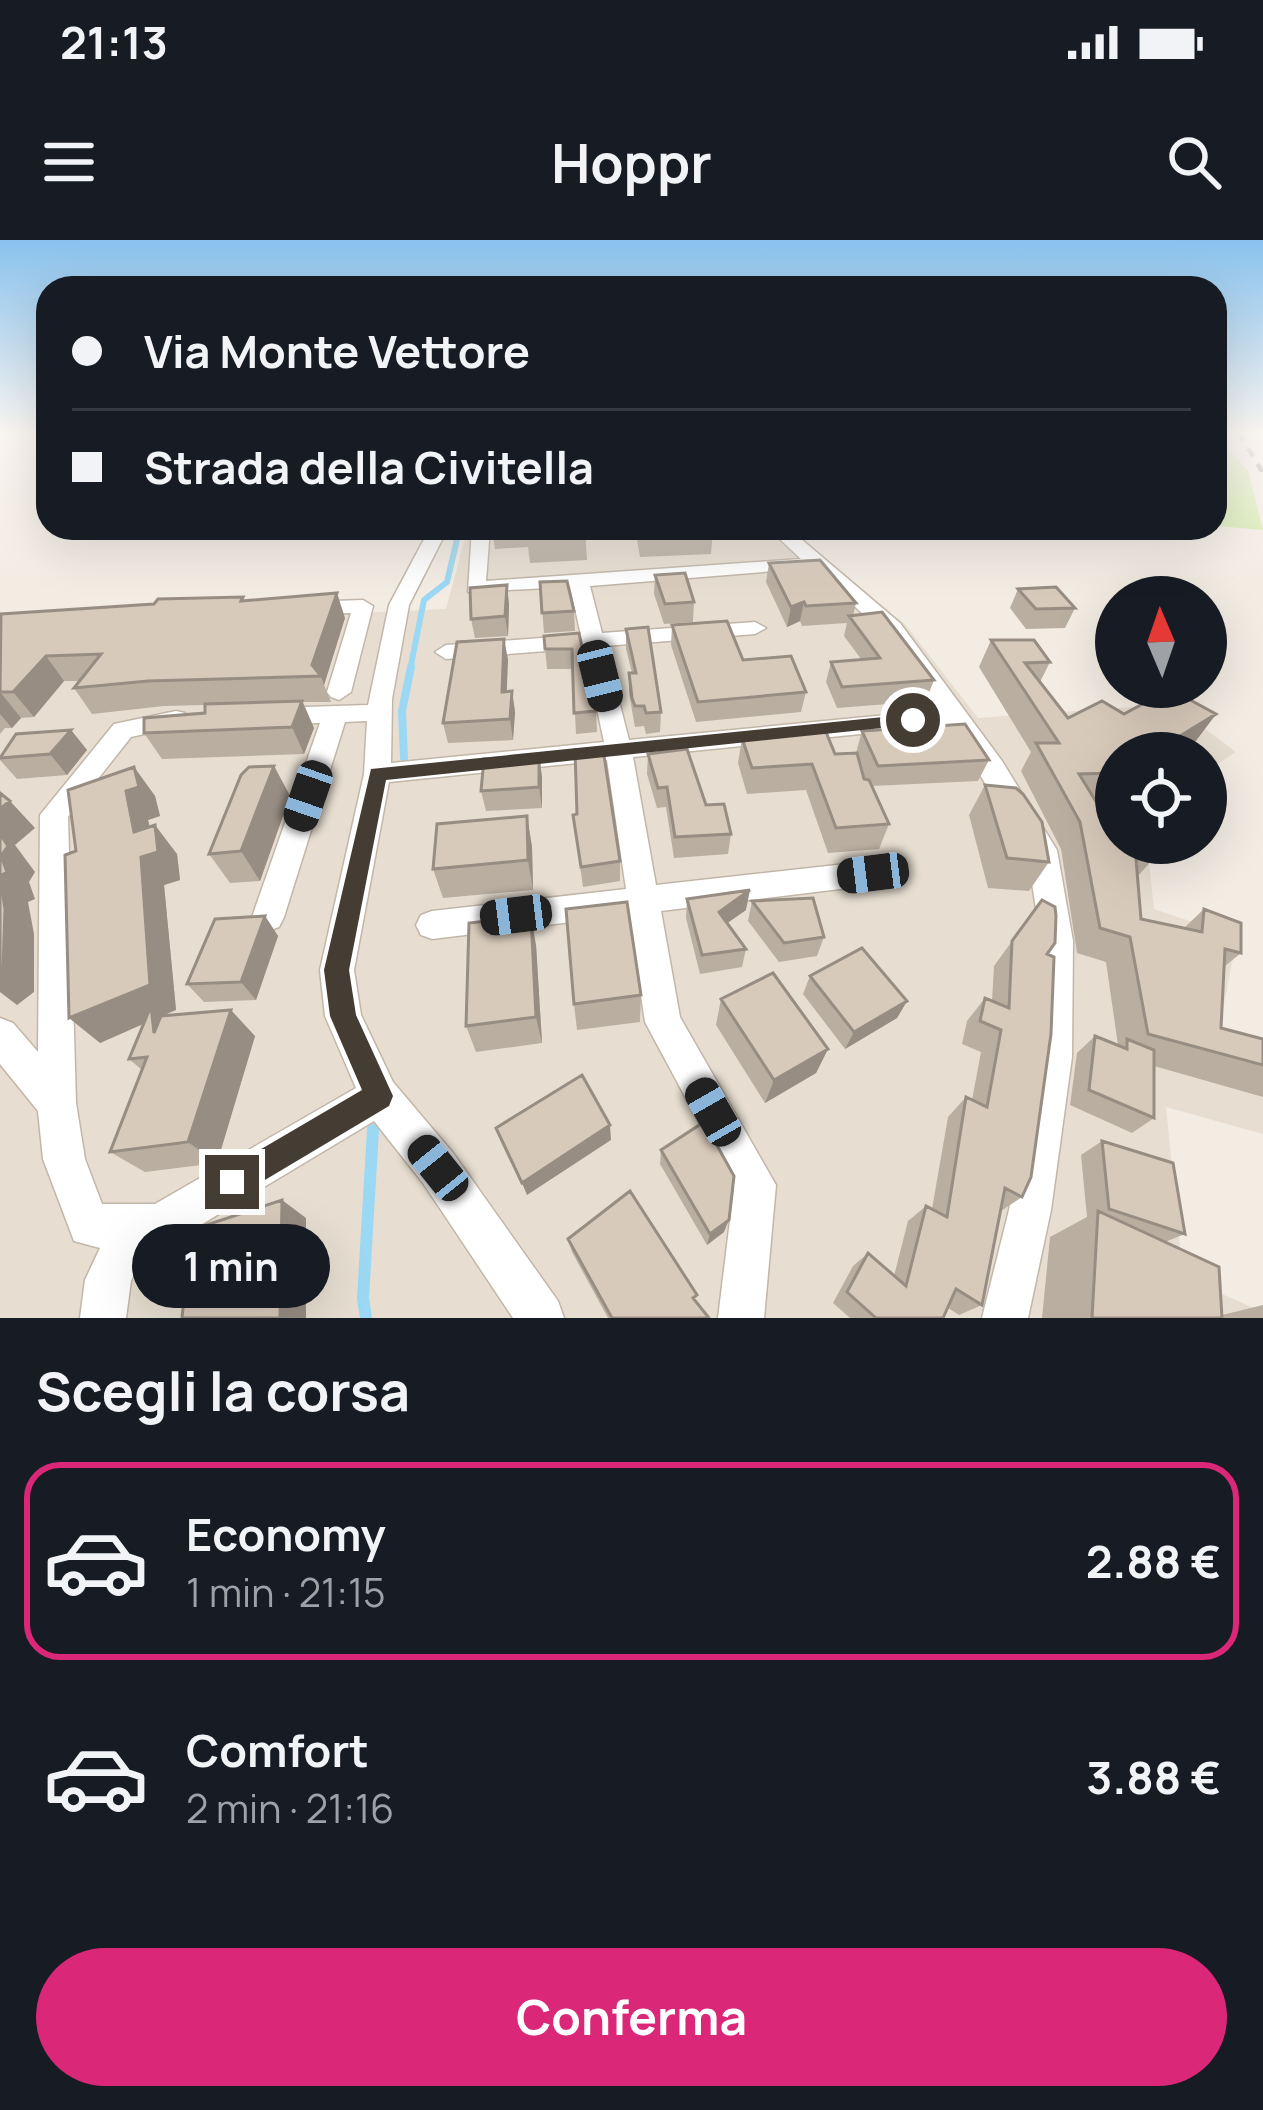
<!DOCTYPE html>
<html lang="it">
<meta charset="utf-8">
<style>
:root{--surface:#171b24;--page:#20242c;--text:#f1f3f6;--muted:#9ea1a6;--line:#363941;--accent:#db2777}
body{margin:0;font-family:Manrope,sans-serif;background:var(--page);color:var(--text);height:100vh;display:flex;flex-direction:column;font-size:45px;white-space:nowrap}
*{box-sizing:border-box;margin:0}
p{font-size:39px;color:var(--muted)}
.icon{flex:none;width:66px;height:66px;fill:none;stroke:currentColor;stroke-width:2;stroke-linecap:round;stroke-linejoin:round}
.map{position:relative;height:1078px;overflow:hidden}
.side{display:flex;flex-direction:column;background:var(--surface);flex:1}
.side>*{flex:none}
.top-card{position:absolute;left:36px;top:36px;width:1191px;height:264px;border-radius:36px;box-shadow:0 12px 48px #0002;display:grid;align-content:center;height:264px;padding:0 36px;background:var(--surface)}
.needle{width:78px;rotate:358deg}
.tools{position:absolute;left:1095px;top:336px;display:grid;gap:24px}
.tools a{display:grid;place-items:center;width:132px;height:132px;border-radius:50%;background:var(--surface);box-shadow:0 12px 48px #0002;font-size:60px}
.end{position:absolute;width:54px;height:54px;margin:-27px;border:15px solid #453c33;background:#fff;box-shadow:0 0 0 6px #fff}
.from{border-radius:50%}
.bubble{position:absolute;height:84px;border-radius:42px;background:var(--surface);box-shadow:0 12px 48px #0002;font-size:39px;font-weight:700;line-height:84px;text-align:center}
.car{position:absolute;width:36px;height:72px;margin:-36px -18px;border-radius:15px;box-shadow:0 0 9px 3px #0007;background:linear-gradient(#222 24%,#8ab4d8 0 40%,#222 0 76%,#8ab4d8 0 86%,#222 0)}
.top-card b{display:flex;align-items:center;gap:42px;height:114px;font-size:45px}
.top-card b+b{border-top:3px solid var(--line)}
.top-card i{width:30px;height:30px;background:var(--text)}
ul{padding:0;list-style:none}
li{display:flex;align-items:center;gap:36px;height:198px;margin:0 24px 18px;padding:0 12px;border:6px solid transparent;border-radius:36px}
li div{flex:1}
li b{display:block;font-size:45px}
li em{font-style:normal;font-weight:700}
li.active{border-color:var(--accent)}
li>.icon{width:108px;height:108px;stroke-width:1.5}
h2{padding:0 36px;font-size:54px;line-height:144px}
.button{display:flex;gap:24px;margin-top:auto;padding:24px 36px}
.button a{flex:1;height:138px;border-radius:72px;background:var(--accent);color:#fff;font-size:48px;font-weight:700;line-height:138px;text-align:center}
.status{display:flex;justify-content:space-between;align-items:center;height:84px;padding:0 60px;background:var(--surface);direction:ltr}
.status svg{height:33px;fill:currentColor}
header{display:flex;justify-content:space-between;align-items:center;height:156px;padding:0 36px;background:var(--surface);font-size:54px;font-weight:700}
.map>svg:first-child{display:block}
.residential{fill:#e7ded1}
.green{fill:#d3eaa9}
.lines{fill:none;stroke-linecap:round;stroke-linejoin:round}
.stream-far3{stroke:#9bd8f4;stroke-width:4.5}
.stream-far2{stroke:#9bd8f4;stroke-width:6}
.stream-far1{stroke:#9bd8f4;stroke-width:8}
.stream{stroke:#9bd8f4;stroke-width:12}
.minor-casing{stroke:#c2b6a8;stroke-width:3}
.minor{fill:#fff;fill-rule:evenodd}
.rail{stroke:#949494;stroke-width:4.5;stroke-dasharray:9 9;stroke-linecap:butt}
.wall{fill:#baaea1}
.shaded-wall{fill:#978d83}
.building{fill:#d8cabb;stroke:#978d83;stroke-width:3}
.route{fill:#453c33}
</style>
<div class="status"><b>21:13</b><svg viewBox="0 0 49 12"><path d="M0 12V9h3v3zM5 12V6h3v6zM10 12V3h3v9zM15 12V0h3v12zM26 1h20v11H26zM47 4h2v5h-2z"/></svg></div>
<header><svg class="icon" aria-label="menu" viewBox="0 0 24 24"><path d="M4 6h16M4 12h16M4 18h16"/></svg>Hoppr<svg class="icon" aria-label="search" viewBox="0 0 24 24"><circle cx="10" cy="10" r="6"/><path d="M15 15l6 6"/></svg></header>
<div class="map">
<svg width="1263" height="1078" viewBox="0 0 1263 1078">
<rect width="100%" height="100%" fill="#f3ece3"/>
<path class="residential" d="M468,288h303l13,18 120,77 74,95 194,-14 64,48 -30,19v-18h-90v90h18l15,20 5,46 83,28 -18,93 44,12v92l-97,-27 17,170 80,35v6h-1263v-688l446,-21z"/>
<path class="green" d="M1215,193h8l5,16 20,22 15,59 -48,-4v-51h7l-7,-9z"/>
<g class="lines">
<path class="stream-far3" d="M458,298l2,-10"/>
<path class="stream-far2" d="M410,430l14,-70 23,-18 11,-47"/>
<path class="stream-far1" d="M404,518l-2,-47 9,-44"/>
<path class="stream" d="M366,1078l-3,-20 10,-168"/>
<defs>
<path id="minor" d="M430,288h18l-39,77 -17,94 -1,64 213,-21 -20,-94 -138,11 -11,-7 11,-7 135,-10 -11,-48 -102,5 4,-64h18l-4,53 315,-22 -33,-31h20l112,95 102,138 55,89 16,91 -1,116 -21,153 -23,108h-46l27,-108 25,-153 7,-116 -14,-90 -78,-126 -316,32 23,128 217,-24 11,3 4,9 -4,9 -11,3 -212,26 19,106 96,168 -12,133h-46l16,-130 -89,-166 -16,-107 -197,24 -11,-4 -5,-10 5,-10 11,-4 194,-22 -19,-129 -218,22 -35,188 7,45 32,67 60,71 105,148 6,17h-51l-90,-135 -49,-62 -200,120 -28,7 -15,33 -5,37h-46l5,-38 15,-32 -26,-7 -31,-82 -5,-48 -38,-47v-46l13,5 25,29 2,-237 74,-91 62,-13 9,2 3,6 -3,6 -54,12 -63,80 8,286 9,56 17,45h53l201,-116 -31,-72 -5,-46 44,-196 3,-53 -22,1 -61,195 -5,10 -11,4 -11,-4 -5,-10 68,-194 -46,1 -12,-8 12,-8 94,-3 21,-100zM812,328l72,65 54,77 -309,30 -24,-94 150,-12 11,-6 -11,-6 -153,11 -12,-47z
M363,360l10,6 -22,86 -12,8 -8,-3 -4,-5 24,-79 -47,1 -10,-6 10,-6z"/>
</defs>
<use href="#minor" class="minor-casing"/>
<use href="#minor" class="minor"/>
<path class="rail" d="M1239,193l24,40"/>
</g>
<path class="wall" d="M492,288h93l2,32 -57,3 -2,-16 -33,2z
M635,288h78l-2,26 -71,3z
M769,323l87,40 -3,13 81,64 -8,21 -89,7 -11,-26 5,-20 30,-3 -17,-23 3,-13 -45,3 -2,-5 -13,6 -21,-45z
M655,335l39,27 -1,20 -29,2 -10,-30z
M540,342l34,29 1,20 -31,2z
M507,345l2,20 -1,31 -33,2 -4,-19z
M1018,349l57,19 -10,20 -39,1 -16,-21z
M245,361l100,17 -21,67 7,17h-28l11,26 -10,26 -142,5 -18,-26 61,-20v-8l-41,1 -72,8 -18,-26 6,-7h-16l-30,36 -13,1 -9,10h-7l-5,6v-119z
M672,385l134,67 -5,20 -105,10 -25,-77z
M626,389l35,83 -1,20 -14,2 -2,-8 -9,1 -6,-34v-20h3l-6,-24z
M579,393l17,78 1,21 -21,2 -3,-65h-26l-3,-33z
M991,400l59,22 -10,20 28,36 56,-4h92l-21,28 -79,11v47l-21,1 20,33 38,25 -16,18 4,42 43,9 20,-19 37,44 -17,14 -3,61 42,11v58l-109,-31v52l-22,15 -62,-28 7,-52 18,-17 23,9 -12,-83 -29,-9 -16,-104 -40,-78 10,-19 -52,-85z
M508,419l-2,33 6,-1 3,21 -2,28 -65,3 -5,-20z
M71,490l16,20 -20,25 -50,4 -17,-19v-4z
M862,491l127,29 -11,21 -106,5 17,38 -10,25 -51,4 -22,-63 -59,4 -9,-31 4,-25 93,16 21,-1z
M648,514l58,51 25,29 -3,20 -54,4 -8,-51 -9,1 -10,-34z
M539,516l3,21v31l-56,3 -5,-20z
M274,526l16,30 -30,85 -30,2 -21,-29z
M134,527l21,29 5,20 -12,4 2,7 27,27 3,26 -16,5 12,125 -13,5 92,21 -38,127 -72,9 -35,-20 32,-82 -13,-11 14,-35 -43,19 -24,-192z
M985,545l64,77 -20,29 -41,-3 -19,-73z
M577,574l43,47v20l-37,6 -10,-72z
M527,576l5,31 1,43 -90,8 -10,-29z
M1151,603h18l-7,7z
M687,659l59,11 -19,13 19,26 -4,18 -42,7 -14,-56z
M1042,660l5,54 -25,243 -21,14 -19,94 -23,10 -11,-7 -5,10h-93l-17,-15 20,-37 15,-13 26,23 14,-55 18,-15 6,3 16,-92 18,-20 6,3 9,-48 -19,-8 5,-23 18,-23 7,3 2,-35z
M752,661l72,36 -7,19 -38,6 -31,-41z
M265,676l13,20 -22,64 -52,2 -17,-18z
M536,705l6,98 -66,9 -10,-26z
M810,736l97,25 -10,17 -52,31 -42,-55z
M641,755l-1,27 -63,8 -3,-26z
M721,759l107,50 -12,24 -51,30 -49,-78z
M1102,901l83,93 -20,8 57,73 41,-10v13h-221l8,-81 37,-20 -6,-62z
M661,910l63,82 -17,13 -47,-81z
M568,999l127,61 14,18h-101l-36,-66z"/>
<path class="shaded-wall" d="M507,345l2,20 -1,31 -3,-20z
M337,353l8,25 -21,67 -3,-9 -9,-11z
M804,362l-4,19 -13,6 4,-20z
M504,399l4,20 -2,53 -4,-20z
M46,416l18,25 -30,36 -21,-25z
M512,451l3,21 -2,28 -3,-21z
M0,452l21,26 -9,10 -12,-14z
M302,461l12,27 -10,26 -12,-27z
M1216,474l-21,28 -19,11h-24z
M71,490l16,20 -20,25 -17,-21z
M539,516l3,21v31l-3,-21z
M274,526l16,30 -30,85 -19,-30z
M134,527l21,29 5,20 -12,4 7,32v-27l22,29 3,26 -16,5 12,125 -14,6 -8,17 -2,-13 -52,23 -31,-25 65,-186 -8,-41z
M10,561l25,27 -20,17 20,27 -6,10 6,17 -7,3 6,32v58l-17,13 -17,-13v-183z
M527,576l5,31 1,43 -5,-30z
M750,650l-4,20 -30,21 3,-19z
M265,676l13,20 -22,64 -15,-18z
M531,676l5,29 6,98 -6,-26z
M907,761l-10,17 -52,31 9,-17z
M231,770l24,26 -38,127 -29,-21z
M828,809l-12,24 -51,30 9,-23z
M610,885l1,15 -84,55 -5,-12z
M282,960l24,18v100h-26z
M729,980l-5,12 -17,13 3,-11z"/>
<path class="building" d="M526,288h59v2l-59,3z
M820,320l36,43 -50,3 -2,-4 -13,5 -22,-44z
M685,333l9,29 -29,2 -10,-29z
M567,341l7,30 -32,2 -2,-31z
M507,345l-2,31 -34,3 -1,-31z
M1056,347l19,21 -39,1 -18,-20z
M337,353l-25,72 9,11 -173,5 -74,7 27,-34 -55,2 -33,36h-13l1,-78 153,-10 4,-5 85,-2 -2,4z
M882,372l52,68 -92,7 -11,-25 49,-4 -31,-42z
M727,381l16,39 48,-4 15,36 -108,10 -26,-77z
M648,387l13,85 -15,1 -2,-7h-9l-3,-8 -3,-25h7l-10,-44z
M579,393l17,78 -22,2 -2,-64h-27l-1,-13z
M504,399l-2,53 10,-1 -2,28 -67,4 14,-81z
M991,400h43l16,22 -25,1 43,55 34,-17 22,13 46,-25 46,25 -64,39h-36v20l-37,1 37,60v9h27l10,16h-17l5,60 61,13 2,-23 37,14v30l-16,-4 -4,79 42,11v26l-115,-31 -18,-97 -30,-9 -20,-106 -44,-79h23z
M302,461l-10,26 -148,6v-15l61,-5v-9z
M965,484l24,36 -111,6 -16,-35z
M71,490l-21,24 -50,4 16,-24z
M826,492l9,22 22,-1 7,26 5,1 20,44 -53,4 -24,-64 -60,4 -10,-30z
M603,509l17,112 -39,6 -8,-52 4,-1 -2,-64z
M687,509l19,56 18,-1 7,30 -56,3 -8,-50 -9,1 -10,-34z
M539,516v31l-58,4 3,-32z
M274,526l-33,85 -32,3 32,-79 8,-8z
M134,527l5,20 -13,4 8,41 21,-7 3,27 -17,5 9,128 -81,33 -4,-163 11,-4 -8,-61z
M985,545l31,3 7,6 19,28 7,40 -42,-4z
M0,553l10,8 -10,8z
M527,576l1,44 -95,9 4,-45z
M0,594l8,12 -7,10 6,16 -7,4 5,33 -2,59 -3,2z
M750,650l-31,22 27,37 -44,6 -15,-56z
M813,658l11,39 -40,6 -32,-42z
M1042,660l13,7 1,9 -1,27 -8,11 7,3 -3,77 -20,143 -9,20 -17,-9 -23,117 -26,-16 -13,29h-67l-29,-26 21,-39 38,33 20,-80 21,11 19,-120 21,10 14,-77 -21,-9 5,-23 24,10 3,-67z
M627,662l14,93 -67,9 -8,-95z
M265,676l-24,66 -54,2 28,-65z
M531,676l5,101 -70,9 3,-103z
M862,708l45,53 -53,31 -44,-56z
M773,733l55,76 -54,31 -53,-81z
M151,766l3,27 7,-17 70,-6 -43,132 -78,10 37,-95 -18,2z
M1095,796l32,13v-10l27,11v68l-65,-28z
M582,835l28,50 -88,58 -26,-55z
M704,882l30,54 -5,44 -19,14 -49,-84z
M1102,901l71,22 12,71 -76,-25z
M630,951l67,104 -4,3 16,20h-97l-44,-79z
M282,960l-2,118h-98l9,-88z
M1098,971l121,56 3,51h-130z"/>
<linearGradient id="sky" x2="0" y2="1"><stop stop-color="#89c2ed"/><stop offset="0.56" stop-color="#faf6f2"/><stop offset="1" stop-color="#faf6f2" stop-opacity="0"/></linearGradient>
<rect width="1263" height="344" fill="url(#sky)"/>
<path class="route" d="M913,474l9,6 -2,4 -534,56 -37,190 7,45 37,81 -4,10 -146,87 -11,4 -10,-4 -5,-11 5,-10 140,-82 -32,-74 -6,-46 47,-201z"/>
</svg>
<div class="tools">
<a><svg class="needle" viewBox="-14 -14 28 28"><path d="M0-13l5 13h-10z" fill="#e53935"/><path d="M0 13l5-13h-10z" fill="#9ea1a6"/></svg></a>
<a><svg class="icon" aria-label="locate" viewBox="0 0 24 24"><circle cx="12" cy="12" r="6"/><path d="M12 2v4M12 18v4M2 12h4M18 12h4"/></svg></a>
</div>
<i class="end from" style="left:913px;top:480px"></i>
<i class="end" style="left:232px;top:942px"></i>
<div class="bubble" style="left:132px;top:984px;width:198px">1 min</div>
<i class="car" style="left:600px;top:436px;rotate:166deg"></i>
<i class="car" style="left:308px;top:556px;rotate:199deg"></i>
<i class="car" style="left:873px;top:633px;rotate:263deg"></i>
<i class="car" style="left:516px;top:675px;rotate:263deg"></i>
<i class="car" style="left:713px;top:872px;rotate:330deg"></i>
<i class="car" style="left:438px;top:928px;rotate:321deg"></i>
<div class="top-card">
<b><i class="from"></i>Via Monte Vettore</b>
<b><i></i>Strada della Civitella</b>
</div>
</div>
<section class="side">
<h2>Scegli la corsa</h2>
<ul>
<li class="active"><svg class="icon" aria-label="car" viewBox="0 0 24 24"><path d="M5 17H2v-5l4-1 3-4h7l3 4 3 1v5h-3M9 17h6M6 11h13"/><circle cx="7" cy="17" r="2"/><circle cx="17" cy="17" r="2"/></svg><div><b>Economy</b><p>1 min · 21:15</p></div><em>2.88 €</em></li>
<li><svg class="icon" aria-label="car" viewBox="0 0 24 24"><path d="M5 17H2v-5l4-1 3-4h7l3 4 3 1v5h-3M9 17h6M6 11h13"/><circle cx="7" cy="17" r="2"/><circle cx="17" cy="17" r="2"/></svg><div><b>Comfort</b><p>2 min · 21:16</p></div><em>3.88 €</em></li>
</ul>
<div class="button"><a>Conferma</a></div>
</section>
